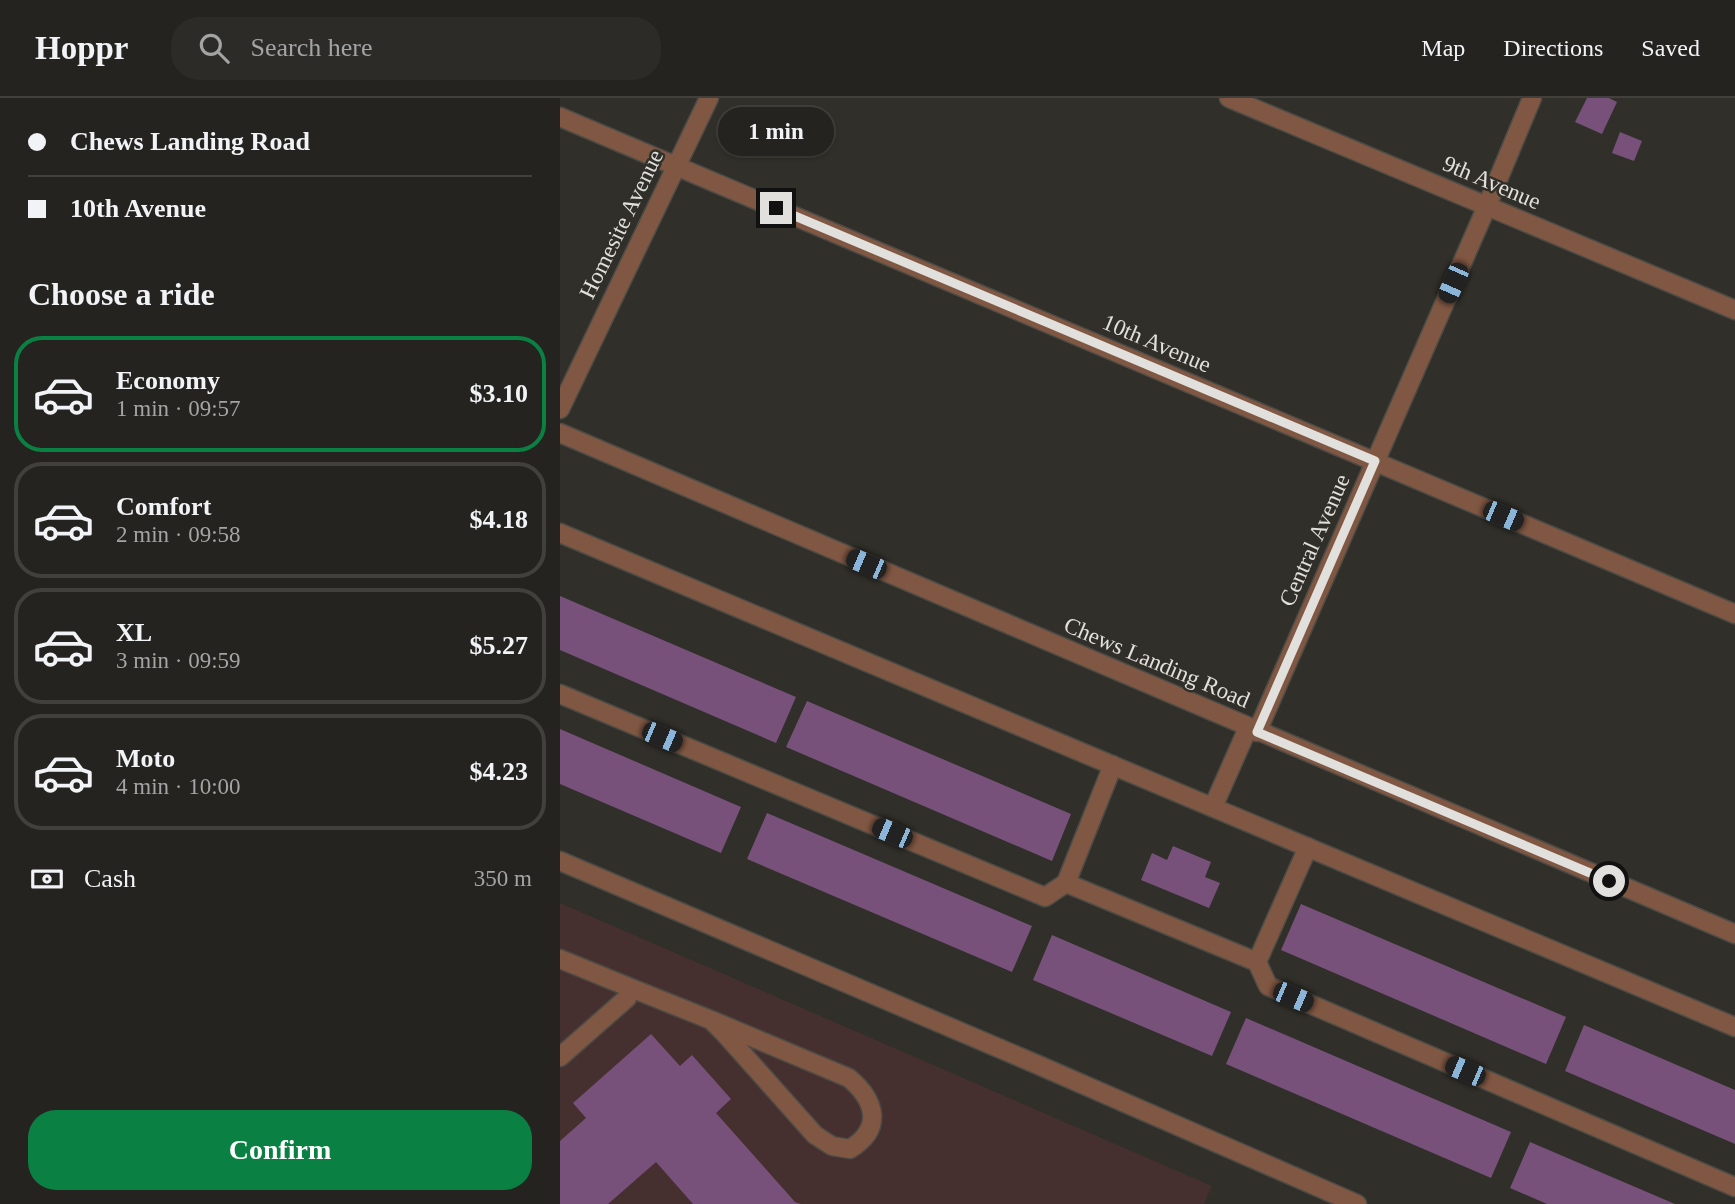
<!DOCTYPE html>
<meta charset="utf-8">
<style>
:root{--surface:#24231f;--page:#2c2b28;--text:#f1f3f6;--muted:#a3a4a4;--line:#41403d;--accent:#0b8043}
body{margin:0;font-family:"Times New Roman",serif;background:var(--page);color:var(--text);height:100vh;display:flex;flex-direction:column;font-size:26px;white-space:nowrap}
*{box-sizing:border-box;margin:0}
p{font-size:23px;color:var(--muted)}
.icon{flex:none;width:38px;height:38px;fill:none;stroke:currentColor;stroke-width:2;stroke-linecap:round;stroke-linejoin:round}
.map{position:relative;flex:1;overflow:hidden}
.drawer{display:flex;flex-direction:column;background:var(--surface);width:560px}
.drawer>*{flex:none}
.hud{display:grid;align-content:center;height:154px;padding:0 28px;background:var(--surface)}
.end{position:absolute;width:32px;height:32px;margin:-16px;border:9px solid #e1e0dc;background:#111;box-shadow:0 0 0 4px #111}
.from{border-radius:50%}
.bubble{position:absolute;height:49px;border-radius:24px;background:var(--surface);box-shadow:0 2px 5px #0004,0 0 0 2px var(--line);font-size:23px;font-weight:800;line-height:49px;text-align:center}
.car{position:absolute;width:21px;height:42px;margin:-21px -10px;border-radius:9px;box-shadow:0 0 5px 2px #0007;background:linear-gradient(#222 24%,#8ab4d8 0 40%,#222 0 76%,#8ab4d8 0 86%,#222 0)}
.hud b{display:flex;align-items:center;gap:24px;height:66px;font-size:26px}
.hud b+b{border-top:2px solid var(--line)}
.hud i{width:18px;height:18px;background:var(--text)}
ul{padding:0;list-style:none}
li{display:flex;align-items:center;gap:21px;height:116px;margin:0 14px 10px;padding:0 14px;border:4px solid var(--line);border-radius:28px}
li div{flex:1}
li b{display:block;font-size:26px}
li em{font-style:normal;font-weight:800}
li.active{border-color:var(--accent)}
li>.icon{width:63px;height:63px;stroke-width:1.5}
h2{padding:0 28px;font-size:32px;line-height:84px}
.pay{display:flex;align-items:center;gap:18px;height:77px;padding:0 28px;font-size:26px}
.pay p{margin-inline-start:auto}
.primary-button{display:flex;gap:14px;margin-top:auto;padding:14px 28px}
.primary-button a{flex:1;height:80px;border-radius:28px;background:var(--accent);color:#fff;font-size:28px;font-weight:800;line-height:80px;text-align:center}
header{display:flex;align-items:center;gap:42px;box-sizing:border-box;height:98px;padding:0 35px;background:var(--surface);border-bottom:2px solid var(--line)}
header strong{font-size:33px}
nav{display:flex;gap:38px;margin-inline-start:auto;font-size:24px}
.search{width:490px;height:63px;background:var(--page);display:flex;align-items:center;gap:18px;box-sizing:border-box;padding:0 24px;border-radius:28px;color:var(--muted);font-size:26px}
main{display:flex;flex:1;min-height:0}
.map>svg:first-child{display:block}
.industrial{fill:#45302f}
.building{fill:#77517a}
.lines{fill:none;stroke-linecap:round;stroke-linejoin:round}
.minor-casing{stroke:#4c4b46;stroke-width:21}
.minor{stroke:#805742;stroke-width:18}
.route{stroke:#e1e0dc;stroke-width:9}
.labels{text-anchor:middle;stroke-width:5;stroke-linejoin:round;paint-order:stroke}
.street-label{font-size:23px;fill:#e1e0dc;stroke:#302f29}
</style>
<header>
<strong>Hoppr</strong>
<div class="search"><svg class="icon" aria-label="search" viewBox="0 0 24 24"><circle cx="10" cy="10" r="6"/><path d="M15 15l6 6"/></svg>Search here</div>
<nav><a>Map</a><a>Directions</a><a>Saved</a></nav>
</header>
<main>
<section class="drawer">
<div class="hud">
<b><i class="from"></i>Chews Landing Road</b>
<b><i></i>10th Avenue</b>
</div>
<h2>Choose a ride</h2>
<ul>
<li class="active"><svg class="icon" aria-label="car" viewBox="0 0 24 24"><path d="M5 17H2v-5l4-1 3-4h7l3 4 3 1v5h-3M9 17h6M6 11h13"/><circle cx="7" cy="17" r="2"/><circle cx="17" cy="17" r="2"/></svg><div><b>Economy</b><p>1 min · 09:57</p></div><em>$3.10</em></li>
<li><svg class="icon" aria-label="car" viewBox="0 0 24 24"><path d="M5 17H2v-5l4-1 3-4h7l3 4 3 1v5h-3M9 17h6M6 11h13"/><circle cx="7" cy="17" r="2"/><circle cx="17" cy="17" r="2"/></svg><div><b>Comfort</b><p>2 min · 09:58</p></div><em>$4.18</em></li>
<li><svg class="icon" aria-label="car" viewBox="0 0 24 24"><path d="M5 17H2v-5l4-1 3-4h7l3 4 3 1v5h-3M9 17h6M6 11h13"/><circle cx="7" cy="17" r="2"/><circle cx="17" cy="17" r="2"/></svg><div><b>XL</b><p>3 min · 09:59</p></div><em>$5.27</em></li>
<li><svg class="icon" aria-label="car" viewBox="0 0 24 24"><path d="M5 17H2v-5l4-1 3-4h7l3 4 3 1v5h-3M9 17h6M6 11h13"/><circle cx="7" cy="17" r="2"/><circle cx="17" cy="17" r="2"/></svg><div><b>Moto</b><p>4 min · 10:00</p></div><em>$4.23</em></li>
</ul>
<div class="pay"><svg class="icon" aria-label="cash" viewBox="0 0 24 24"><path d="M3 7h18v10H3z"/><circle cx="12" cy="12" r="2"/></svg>Cash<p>350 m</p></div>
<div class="primary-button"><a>Confirm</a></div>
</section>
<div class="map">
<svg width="1175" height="1106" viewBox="0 0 1175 1106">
<rect width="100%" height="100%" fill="#302f29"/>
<path class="industrial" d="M0,805l652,283 -8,18h-644z"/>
<path class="building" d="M1027,0h22l8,4 -15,32 -27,-12z
M1060,34l22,9 -8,20 -22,-8z
M0,498l236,101 -20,46 -216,-93z
M247,603l264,113 -19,47 -266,-114z
M0,631l181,78 -20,46 -161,-69z
M207,715l265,113 -20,46 -265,-113z
M613,748l38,16 -6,15 15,6 -11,25 -68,-28 11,-27 15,7z
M741,806l265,113 -20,47 -265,-114z
M492,837l179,77 -19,44 -179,-76z
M686,920l265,114 -20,46 -265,-114z
M1024,927l151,65v54l-170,-73z
M91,936l29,32 12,-11 39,44 -15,14 79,89 6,2h-108l-37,-42 -48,42h-48v-63l26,-23 -13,-15z
M970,1044l145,62h-128l-37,-16z"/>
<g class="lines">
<defs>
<path id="minor" d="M669,0l506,212
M0,19l1175,497
M0,311l149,-311
M0,335l1175,501
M0,435l1175,494
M0,596l485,203 21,-14
M697,634l230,-526 45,-108
M553,667l-47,118 191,79 51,-115
M653,709l35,-79
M0,763l476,203 321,140
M0,861l71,29 -4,10 -67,59
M697,864l11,24 467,201
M71,890l80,32 14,14 90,101 17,11 18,3c34,-21 25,-49 -1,-71l-138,-58"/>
</defs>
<use href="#minor" class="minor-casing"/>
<use href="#minor" class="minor"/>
</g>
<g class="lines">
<path class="route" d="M216,110l599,253 -118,271 352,149"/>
</g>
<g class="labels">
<g class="street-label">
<text transform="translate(932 84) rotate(23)" y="8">9th Avenue</text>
<text transform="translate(61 126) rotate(-64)" y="8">Homesite Avenue</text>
<text transform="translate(597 245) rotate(23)" y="8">10th Avenue</text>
<text transform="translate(754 442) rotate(-66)" y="8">Central Avenue</text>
<text transform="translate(597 564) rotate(23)" y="8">Chews Landing Road</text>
</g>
</g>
</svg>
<i class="end from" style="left:1049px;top:783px"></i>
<i class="end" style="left:216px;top:110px"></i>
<div class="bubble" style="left:158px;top:9px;width:116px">1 min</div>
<i class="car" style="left:893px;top:185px;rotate:204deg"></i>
<i class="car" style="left:943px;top:418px;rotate:113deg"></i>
<i class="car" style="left:306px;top:466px;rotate:293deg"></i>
<i class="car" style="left:102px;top:639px;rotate:113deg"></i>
<i class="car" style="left:332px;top:735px;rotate:293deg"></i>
<i class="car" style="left:733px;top:899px;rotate:113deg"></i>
<i class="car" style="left:905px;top:973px;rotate:293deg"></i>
</div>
</main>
